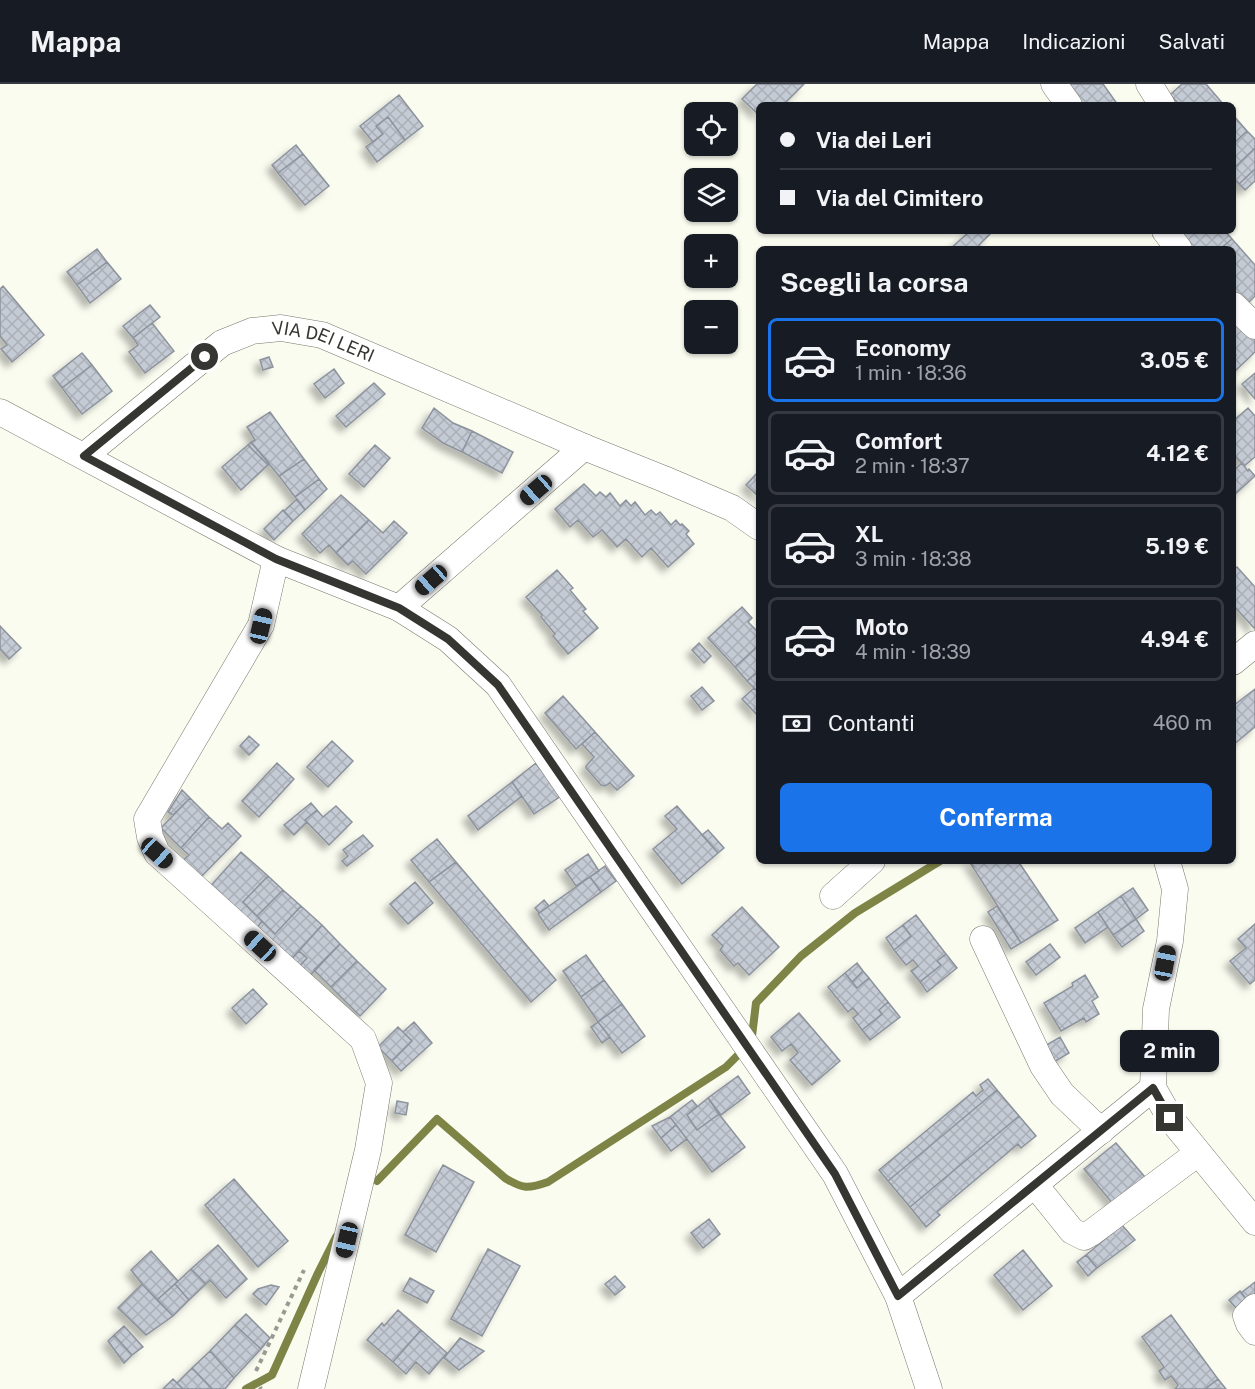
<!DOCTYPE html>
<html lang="it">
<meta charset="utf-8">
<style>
:root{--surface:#171b24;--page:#242831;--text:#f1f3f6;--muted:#9ea1a6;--line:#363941;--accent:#1a73e8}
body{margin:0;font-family:"Public Sans",sans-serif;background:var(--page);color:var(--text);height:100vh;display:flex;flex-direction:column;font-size:22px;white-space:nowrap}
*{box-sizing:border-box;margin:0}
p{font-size:20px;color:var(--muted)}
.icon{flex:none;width:33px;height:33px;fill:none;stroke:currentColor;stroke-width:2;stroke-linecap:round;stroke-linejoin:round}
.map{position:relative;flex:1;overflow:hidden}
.side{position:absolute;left:756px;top:162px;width:480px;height:618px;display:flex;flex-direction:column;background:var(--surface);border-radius:9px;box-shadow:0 2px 4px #0004}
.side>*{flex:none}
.banner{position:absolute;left:756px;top:18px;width:480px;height:132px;border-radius:9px;box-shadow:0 2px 4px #0004;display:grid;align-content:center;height:132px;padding:0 24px;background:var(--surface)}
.buttons{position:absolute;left:684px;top:18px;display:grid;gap:12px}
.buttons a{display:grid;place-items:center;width:54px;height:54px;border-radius:9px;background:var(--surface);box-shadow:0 2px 4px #0004;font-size:30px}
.end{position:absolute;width:27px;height:27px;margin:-14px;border:8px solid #353631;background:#fff;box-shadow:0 0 0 3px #fff}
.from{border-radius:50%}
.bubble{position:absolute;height:42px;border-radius:9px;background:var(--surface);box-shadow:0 2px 4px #0004;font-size:20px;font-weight:700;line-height:42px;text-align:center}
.car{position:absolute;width:18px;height:36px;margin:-18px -9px;border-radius:8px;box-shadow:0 0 4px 2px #0007;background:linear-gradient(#222 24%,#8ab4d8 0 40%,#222 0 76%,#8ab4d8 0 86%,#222 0)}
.banner b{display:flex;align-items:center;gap:21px;height:57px;font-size:22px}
.banner b+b{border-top:2px solid var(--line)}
.banner i{width:15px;height:15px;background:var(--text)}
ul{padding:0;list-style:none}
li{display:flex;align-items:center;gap:18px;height:84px;margin:0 12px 9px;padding:0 12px;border:3px solid var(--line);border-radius:9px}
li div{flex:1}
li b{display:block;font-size:22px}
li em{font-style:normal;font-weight:700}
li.on{border-color:var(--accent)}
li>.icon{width:54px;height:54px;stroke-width:1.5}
h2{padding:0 24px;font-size:27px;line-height:72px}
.pay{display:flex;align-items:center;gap:15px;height:66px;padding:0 24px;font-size:22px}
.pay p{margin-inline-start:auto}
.action{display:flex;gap:12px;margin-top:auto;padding:12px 24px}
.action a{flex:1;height:69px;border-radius:9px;background:var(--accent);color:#fff;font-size:24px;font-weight:700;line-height:69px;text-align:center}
header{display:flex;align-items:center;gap:36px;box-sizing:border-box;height:84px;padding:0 30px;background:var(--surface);border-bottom:2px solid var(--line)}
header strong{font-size:28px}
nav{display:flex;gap:33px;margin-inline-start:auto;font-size:21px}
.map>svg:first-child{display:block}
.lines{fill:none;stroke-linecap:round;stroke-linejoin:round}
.stream{stroke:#7e8445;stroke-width:8}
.building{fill:url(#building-cross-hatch);stroke:#8d939c;stroke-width:1.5;filter:url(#shadow)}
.minor-casing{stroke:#77796e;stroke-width:27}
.path{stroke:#999b92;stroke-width:4;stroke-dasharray:4.5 4.5;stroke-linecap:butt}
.minor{stroke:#fff;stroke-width:26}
.route{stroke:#353631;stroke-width:8}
.labels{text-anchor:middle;stroke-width:5;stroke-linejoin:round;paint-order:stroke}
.street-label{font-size:18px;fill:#353631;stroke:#fafcf0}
</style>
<header>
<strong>Mappa</strong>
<nav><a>Mappa</a><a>Indicazioni</a><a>Salvati</a></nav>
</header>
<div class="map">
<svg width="1255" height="1305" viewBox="0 0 1255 1305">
<defs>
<pattern id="building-cross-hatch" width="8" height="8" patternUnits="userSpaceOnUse" patternTransform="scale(1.5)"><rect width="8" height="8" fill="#c5cbd5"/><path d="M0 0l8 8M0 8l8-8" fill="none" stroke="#aaafb7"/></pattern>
<filter id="shadow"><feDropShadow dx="-5.5" dy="5.5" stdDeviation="3" flood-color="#0004"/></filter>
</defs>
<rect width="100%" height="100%" fill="#fafcf0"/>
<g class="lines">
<path class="stream" d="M752,952l4,-33 45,-47 54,-43 85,-52
M377,1097l60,-62 68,59c18,11 23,11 43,4l178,-115 15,-15
M246,1305l26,-14 46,-102 18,-36"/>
</g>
<path class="building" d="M757,0h47l-21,21h-24v10l-17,-16z
M1063,0h40l15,21h-41z
M1182,0h24l18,21h-44l-10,-10z
M399,11l24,31 -18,14 -17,-23 -12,9 7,8 -10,8 -13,-16z
M1233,31l14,16 -14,13z
M388,33l17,23 -28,22 -11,-15 17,-13 -7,-8z
M1247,47l8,8v9l-22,21v-25z
M296,61l7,9 -25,19 -6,-8z
M1255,64v21l-16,15 -6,-6v-9z
M303,70l26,32 -24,19 -27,-32z
M1255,85v12l-10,9 -6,-6z
M970,147h16l4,3 -11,11 3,4h-32z
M1173,147h52l7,8 -12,10h-32z
M1232,155l23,26v31l-10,10 -12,-12v-45h-13z
M97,165l10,13 -30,23 -10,-13z
M107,178l14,17 -31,24 -13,-18z
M3,202l41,49 -32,27 -11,-13 6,-4 -7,-9v-47z
M150,221l10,12 -27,21 -10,-12z
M1233,230l22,23v15l-20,19 -2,-3v-9l3,-4 -3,-3z
M152,239l22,28 -29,22 -16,-21 9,-7 -5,-7z
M82,269l10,12 -30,23 -9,-12z
M269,273l4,10 -10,3 -3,-10z
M92,281l20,26 -30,23 -20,-26z
M334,285l10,14 -19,15 -11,-14z
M1255,289v26l-13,-15z
M374,299l11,11 -39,33 -10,-11z
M434,324l19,15 19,8 -10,21 -19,-9 -21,-15z
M1248,324l7,8v41l-11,9 -11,-12v-33z
M270,328l34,47 -25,17 -28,-34 4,-2 -8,-13z
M472,347l41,21 -11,21 -40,-21z
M251,358l18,21 -1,2 -20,-20z
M248,361l20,20 -27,25 -19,-23z
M375,361l15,13 -26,29 -15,-13z
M304,375l15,20 -24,18 -16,-21z
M1242,379l6,8 1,-2 6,7 -22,20v-25z
M759,387v26l-13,-12z
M319,395l8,10 -22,21 -10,-13z
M584,400l12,12 4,-4 6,5 4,-4 10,13 6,-6 5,6 4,-4 10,13 6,-5 5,5 4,-3 11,13 5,-5 4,5 2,-1 7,7 -3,3 8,10 -26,23 -17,-19 -9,9 -16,-18 -9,8 -15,-17 -9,7 -15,-17 -8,7 -15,-18z
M341,411l28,25 -33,33 -7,-8 -9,8 -18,-19z
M297,415l8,11 -12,11 -9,-10z
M283,426l10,11 -19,19 -10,-11z
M369,436l14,13 11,-12 13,12 -41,41 -13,-13 -5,4 -12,-12z
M1237,483l18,20v42l-22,-24v-35z
M557,486l16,18 -3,2 16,19 -3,2 15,17 -30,26 -15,-18 2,-2 -14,-17 1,-2 -16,-18z
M742,523l10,11 -4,4 11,11v12l-24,22 -27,-29z
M0,542l21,22 -12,11 -9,-10z
M699,559l12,13 -7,7 -12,-13z
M759,561v26l-12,10 -12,-14z
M759,587v22l-12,-12z
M702,603l12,14 -12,9 -11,-14z
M754,604l5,5v24l-17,-18z
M1255,605v38l-22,18v-39z
M563,612l32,36 -19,17 -31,-36z
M595,648l39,44 -17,14 -7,-7 -5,3 -4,-1 -15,-17v-2l8,-9 -12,-13z
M249,652l10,9 -10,10 -9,-9z
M332,657l21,20 -25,26 -21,-20z
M277,679l17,16 -35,38 -17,-16z
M536,679l25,33 -27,18 -22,-32z
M512,698l10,14 -44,34 -10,-14z
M182,706l8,8 -17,17 -5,-3z
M190,714l19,19 -28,31 -20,-20z
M311,719l6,7 -12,10 2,2 -13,13 -10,-10z
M336,722l16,16 -23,23 -24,-25 12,-10 6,7z
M677,722l41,47 -36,31 -29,-35 24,-20 -12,-13z
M209,733l13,12 6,-6 13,13 -42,43 -18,-17 8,-7 -8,-7z
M708,746l16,18 -6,5 -16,-18z
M363,751l10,11 -26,20 -5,-5 6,-5 -5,-6z
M437,755l19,23 -27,20 -18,-22z
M241,768l27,24 -25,26 19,19 -8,11 -47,-42z
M588,770l11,17 -23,15 -11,-16z
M969,777h49l40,59 -37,23z
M456,778l100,118 -25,22 -102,-120z
M605,782l11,15 -15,11 -11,-15z
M268,792l15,14 -26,26 -14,-14z
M590,793l11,15 -52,38 -11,-16z
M415,798l18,21 -25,21 -18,-20z
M1133,804l15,22 -12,9 -15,-23z
M283,806l18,16 -26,28 -18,-18z
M1121,812l15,23 -23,16 -15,-23z
M544,816l5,6 -10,7 -4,-5z
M301,822l21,19 -34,38 -34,-31 8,-11 13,13z
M997,822l24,37 -10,6 -23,-37z
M742,823l37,40 -30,28 -11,-12 -4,3 -14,-16 3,-4 -11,-11z
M1098,828l10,15 -23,16 -10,-15z
M916,831l30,39 -9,7 4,4 -21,17 -9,-11 7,-5 -5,-6 -7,5 -12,-15 17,-14 -8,-11z
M1136,835l8,12 -22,16 -9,-12z
M1255,840v56l-5,4 -20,-23 16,-13 -8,-9z
M322,841l18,19 -33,35 -11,-9 11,-12 -8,-7z
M903,841l8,11 -17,14 -8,-12z
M340,860l17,17 -26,26 -17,-17z
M1050,860l10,13 -24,18 -10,-13z
M299,867l8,7 -11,12 -8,-7z
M946,870l11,14 -30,24 -7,-10 21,-17 -4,-4z
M586,871l18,25 -23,17 -18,-26z
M357,877l29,28 -26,27 -29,-29z
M857,879l6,8 -11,11 -7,-9z
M863,887l6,7 -12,10 -5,-6z
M845,889l12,15 12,-10 19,24 -9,8 3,4 -20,16 -9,-12 5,-4 -5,-6 -5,4 -20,-25z
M1085,891l13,22 -6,4 7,13 -13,8 -2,-4 -23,13 -17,-28 29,-17 -1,-3z
M604,896l18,24 -24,18 -17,-25z
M253,905l14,15 -21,20 -14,-16z
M888,918l12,15 -30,23 -8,-10 20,-16 -3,-4z
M622,920l23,32 -23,17 -24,-31z
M799,929l41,48 -28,24 -22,-25 8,-7 -7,-9 -9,7 -11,-14z
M414,938l18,21 -31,28 -9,-10 20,-20 -9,-9z
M598,938l12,15 -8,6 -11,-16z
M398,943l14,14 -20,20 -14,-14z
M1060,953l9,16 -15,9 -9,-16z
M738,992l12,17 -29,22 -13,-17z
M988,995l9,11 -109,91 -9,-11 94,-78 3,4 7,-6 -3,-5z
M997,1006l22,26 -109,91 -22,-26z
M708,1014l11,16 -22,16 -10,-15z
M692,1016l5,6 -10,9 10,15 22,-16 26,33 -33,25 -42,-55z
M397,1017l11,2 -2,12 -11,-2z
M1019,1032l17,20 -15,12 -3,-4 -81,68 3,3 -14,12 -16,-20z
M670,1033l6,8 -15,13 -9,-12z
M676,1041l11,14 -16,12 -10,-13z
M1116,1059l34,40 -32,27 -34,-41z
M443,1081l31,17 -38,70 -31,-17z
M234,1095l54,62 -30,26 -53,-62z
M709,1135l11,15 -17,14 -12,-15z
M1122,1141l13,15 -38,28 -11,-13z
M218,1161l29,34 -21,19 -16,-18 -4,4 -15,-15z
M488,1165l32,17 -38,70 -31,-17z
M1023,1166l29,36 -29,24 -29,-35z
M151,1167l27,30 -21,19 -15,-16 -11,-14z
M1086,1171l11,13 -9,8 -11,-14z
M191,1185l15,15 -17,16 -14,-16z
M615,1192l10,11 -10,8 -10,-11z
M410,1194l24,13 -7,12 -24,-12z
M1255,1198v12l-8,6 -6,-7z
M142,1200l31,32 -27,19 -28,-27z
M175,1200l14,16 -16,16 -16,-16z
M271,1201l8,2 -13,18 -13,-11 5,-5z
M1240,1207l7,9 -10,9 -8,-9z
M398,1226l23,20 -28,32 -26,-22 15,-17 2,3z
M246,1230l24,24 -9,11 -26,-24z
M1171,1231l47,64 -13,10h-30l3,-4 -7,-9 -6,4 -6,-9 5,-4 -22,-30z
M235,1241l26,24 -27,29 -24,-27z
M124,1242l19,21 -11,8 -18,-20z
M421,1246l26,23 -18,21 -13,-12 -10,12 -13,-12z
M114,1251l18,20 -8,8 -16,-22z
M460,1254l24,13 -25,19 -15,-12z
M210,1267l24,27 -9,11h-13l-20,-21z
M192,1284l20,21h-29l-6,-6z
M173,1295l10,10h-20z
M1218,1295l8,10h-21z"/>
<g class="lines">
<defs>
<g id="minor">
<path d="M1054,0l15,21"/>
<path d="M1149,0l13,21"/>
<path d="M1165,147l14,18"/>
<path d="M1233,221l22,21"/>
<path d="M0,328l276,147 123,49 49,31 50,46 337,489 63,122 31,93"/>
<path id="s1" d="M84,372l138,-113 30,-12 29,-3 41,7 262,112 80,32 68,29 27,19"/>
<path d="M276,475l-15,66 -114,194 3,18 7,16 206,186 16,44 -11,67 -57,239"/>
<path d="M399,524l185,-161"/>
<path d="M1233,578l22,-18"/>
<path d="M1167,777l8,28 -5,52 -14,68 -3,79 17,30 85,104"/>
<path d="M833,812l39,-35"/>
<path d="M983,855l60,127 19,28 39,37"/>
<path d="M1035,1101l37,46 12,6 7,-4 107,-80"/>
<path d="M898,1212l255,-208"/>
<path d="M1255,1223l-9,9 3,8 6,8"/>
</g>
</defs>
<use href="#minor" class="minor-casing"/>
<path class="path" d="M256,1287l48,-101
M260,1303l1,2"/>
<use href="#minor" class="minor"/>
</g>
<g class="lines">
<path class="route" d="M205,273l-121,99 192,103 123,49 49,31 50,46 337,489 63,122 255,-208 17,30"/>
</g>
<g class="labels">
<g class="street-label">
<text dy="6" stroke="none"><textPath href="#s1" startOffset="284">VIA DEI LERI</textPath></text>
</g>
</g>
</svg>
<div class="buttons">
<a><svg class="icon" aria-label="locate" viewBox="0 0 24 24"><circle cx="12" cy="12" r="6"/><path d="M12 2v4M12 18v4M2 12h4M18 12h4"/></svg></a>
<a><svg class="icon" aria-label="layers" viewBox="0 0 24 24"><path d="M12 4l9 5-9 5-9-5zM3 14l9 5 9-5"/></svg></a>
<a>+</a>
<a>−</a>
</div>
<i class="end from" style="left:205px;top:273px"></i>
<i class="end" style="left:1170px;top:1034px"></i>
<div class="bubble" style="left:1120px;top:946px;width:99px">2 min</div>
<i class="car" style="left:536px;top:406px;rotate:229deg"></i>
<i class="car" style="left:431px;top:496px;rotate:229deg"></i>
<i class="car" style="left:261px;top:542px;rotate:13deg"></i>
<i class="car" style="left:157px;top:769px;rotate:132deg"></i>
<i class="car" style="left:260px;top:862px;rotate:312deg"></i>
<i class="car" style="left:1165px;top:879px;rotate:11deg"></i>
<i class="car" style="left:347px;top:1156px;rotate:193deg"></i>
<div class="banner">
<b><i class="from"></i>Via dei Leri</b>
<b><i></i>Via del Cimitero</b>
</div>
<section class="side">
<h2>Scegli la corsa</h2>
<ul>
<li class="on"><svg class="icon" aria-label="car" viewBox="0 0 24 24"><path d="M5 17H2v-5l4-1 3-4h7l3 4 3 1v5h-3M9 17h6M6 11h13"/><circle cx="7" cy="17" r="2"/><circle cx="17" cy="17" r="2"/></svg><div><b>Economy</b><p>1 min · 18:36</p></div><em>3.05 €</em></li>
<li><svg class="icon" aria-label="car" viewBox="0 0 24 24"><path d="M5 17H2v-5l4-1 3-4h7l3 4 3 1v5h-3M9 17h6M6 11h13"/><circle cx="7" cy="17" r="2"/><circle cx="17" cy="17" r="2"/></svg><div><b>Comfort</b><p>2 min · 18:37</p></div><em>4.12 €</em></li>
<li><svg class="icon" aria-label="car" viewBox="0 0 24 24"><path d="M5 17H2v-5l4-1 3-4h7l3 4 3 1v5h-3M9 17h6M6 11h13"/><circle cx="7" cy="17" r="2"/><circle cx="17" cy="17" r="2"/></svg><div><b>XL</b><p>3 min · 18:38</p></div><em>5.19 €</em></li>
<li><svg class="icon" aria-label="car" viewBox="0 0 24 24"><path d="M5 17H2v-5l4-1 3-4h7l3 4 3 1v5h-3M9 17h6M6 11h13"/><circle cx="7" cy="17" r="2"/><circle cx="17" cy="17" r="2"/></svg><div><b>Moto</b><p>4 min · 18:39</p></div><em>4.94 €</em></li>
</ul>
<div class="pay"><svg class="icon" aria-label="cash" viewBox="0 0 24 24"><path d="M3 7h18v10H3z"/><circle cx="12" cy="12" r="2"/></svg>Contanti<p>460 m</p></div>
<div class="action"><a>Conferma</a></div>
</section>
</div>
